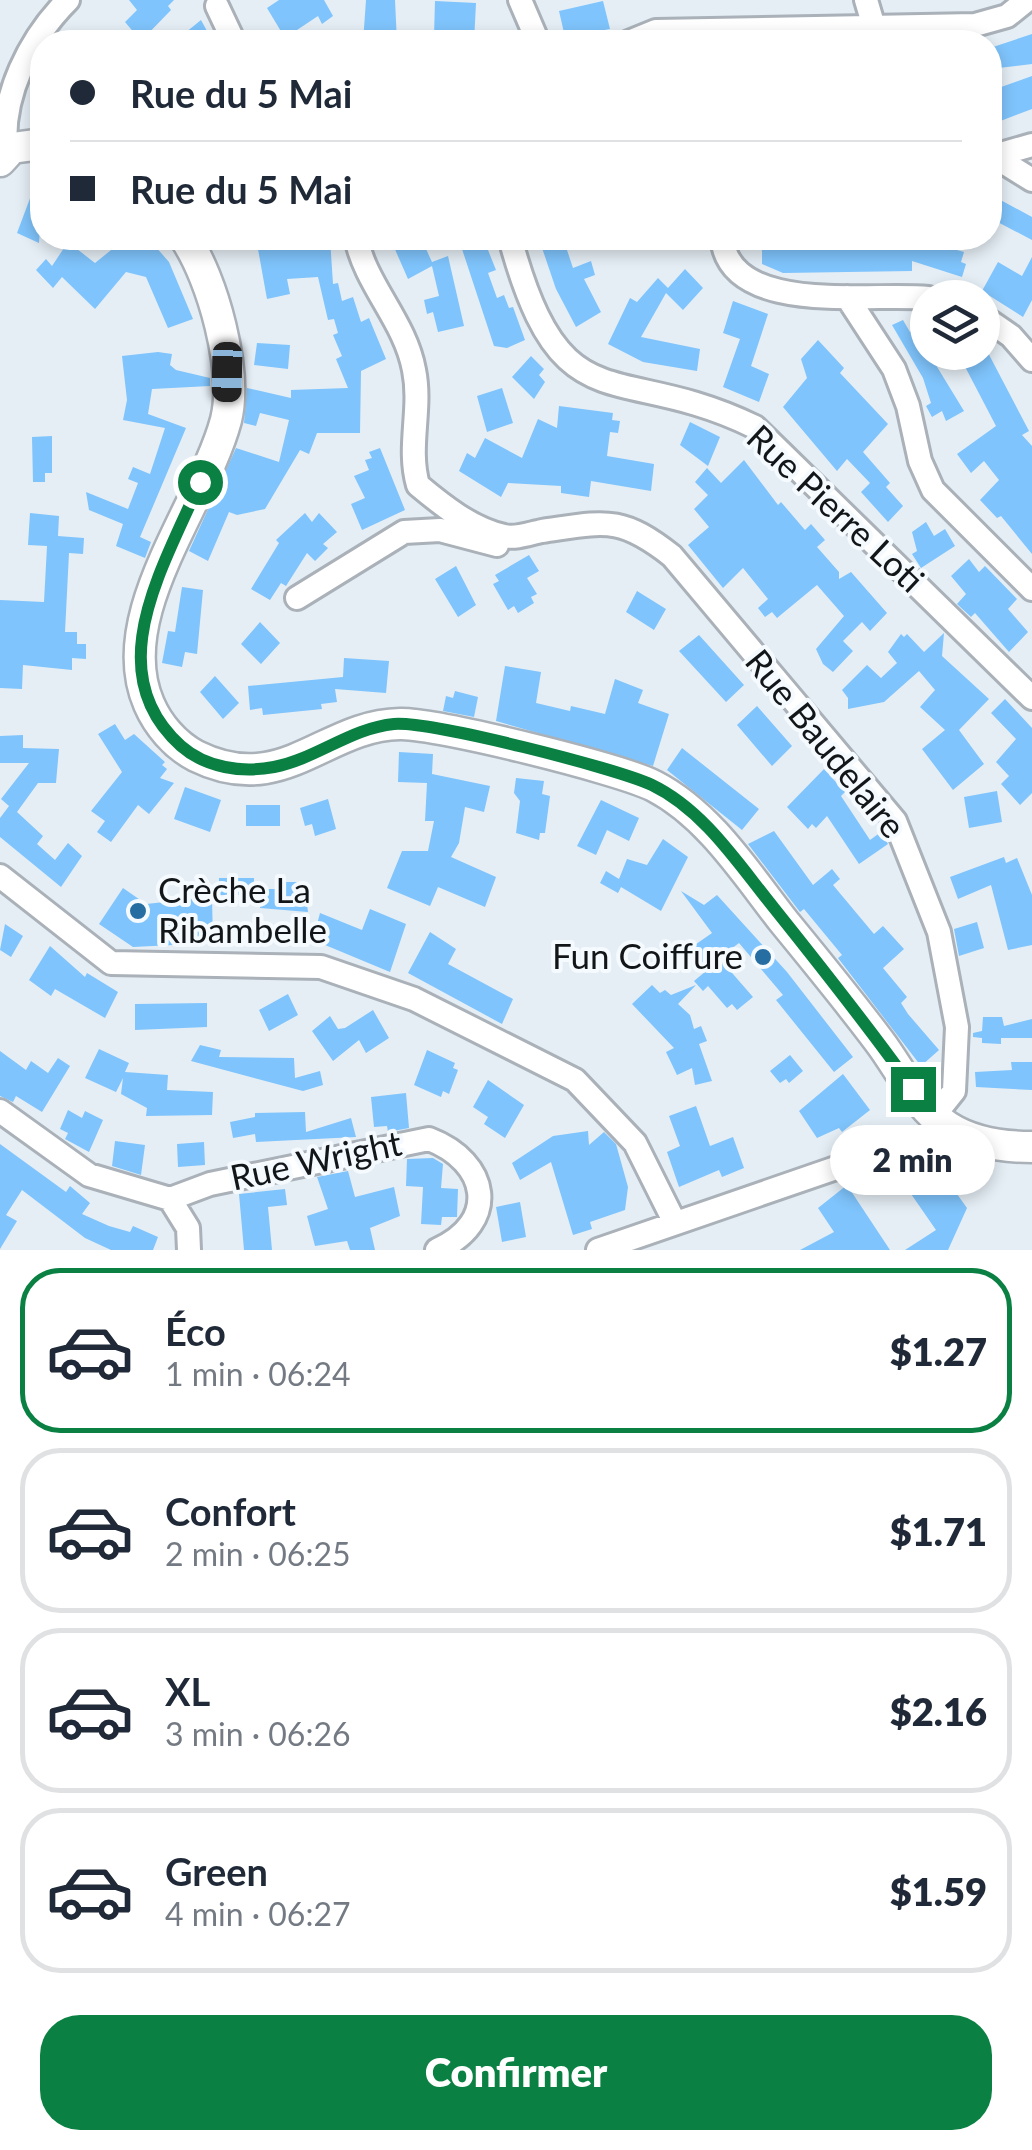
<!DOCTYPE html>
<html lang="fr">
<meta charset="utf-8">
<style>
:root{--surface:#fff;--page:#f6f6f7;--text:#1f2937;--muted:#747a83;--line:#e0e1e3;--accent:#0b8043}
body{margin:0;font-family:Lato,sans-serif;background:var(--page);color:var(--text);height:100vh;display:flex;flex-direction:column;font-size:38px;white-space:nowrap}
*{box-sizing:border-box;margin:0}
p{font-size:32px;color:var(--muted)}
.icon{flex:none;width:55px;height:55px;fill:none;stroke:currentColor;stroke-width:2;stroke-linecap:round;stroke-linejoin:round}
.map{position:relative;height:1250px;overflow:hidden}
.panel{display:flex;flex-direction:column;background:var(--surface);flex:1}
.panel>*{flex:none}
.top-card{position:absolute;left:30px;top:30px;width:972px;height:220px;border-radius:40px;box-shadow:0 5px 15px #0003;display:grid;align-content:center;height:220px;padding:0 40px;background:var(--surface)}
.buttons{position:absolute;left:910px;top:280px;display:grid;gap:20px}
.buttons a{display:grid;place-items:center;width:90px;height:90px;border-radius:50%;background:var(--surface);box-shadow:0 5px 15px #0003;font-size:50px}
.end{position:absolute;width:45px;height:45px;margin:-22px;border:12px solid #0b8043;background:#fff;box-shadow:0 0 0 5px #fff}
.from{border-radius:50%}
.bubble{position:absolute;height:70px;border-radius:35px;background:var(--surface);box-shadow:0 5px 15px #0003;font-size:32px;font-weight:800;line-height:70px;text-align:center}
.car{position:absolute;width:30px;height:60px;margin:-30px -15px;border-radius:12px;box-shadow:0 0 8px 2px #0007;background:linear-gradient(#222 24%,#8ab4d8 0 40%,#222 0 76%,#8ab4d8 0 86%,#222 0)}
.top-card b{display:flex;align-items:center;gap:35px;height:95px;font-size:38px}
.top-card b+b{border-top:2px solid var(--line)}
.top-card i{width:25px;height:25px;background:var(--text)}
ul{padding:18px 0 0;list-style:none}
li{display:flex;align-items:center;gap:30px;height:165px;margin:0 20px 15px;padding:0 20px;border:5px solid var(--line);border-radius:40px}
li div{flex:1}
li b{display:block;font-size:38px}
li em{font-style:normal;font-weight:800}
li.active{border-color:var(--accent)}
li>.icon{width:90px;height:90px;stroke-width:1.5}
.action{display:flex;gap:20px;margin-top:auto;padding:20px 40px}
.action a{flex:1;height:115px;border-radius:40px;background:var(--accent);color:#fff;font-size:40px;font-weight:800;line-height:115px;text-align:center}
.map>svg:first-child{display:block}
.building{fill:#7fc4fc}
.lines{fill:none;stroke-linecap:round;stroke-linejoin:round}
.minor-casing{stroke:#aab1b8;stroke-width:28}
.major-casing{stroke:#aab1b8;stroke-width:35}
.minor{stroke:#fff;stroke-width:22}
.major{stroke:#fff;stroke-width:30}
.route{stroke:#0b8043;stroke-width:12}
.poi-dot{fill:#266ea2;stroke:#f5faff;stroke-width:4}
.labels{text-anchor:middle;stroke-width:8;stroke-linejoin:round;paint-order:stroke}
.street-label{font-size:35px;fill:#131618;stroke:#f5faff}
.poi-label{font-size:35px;fill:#131618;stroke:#f5faff;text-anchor:start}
</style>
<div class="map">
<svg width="1032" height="1250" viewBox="0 0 1032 1250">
<rect width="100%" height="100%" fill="#e5eef5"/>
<path class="building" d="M129,0h45l-6,6 3,4 -30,31 -16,-19 12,-12z
M279,0h45l9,16 -11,8 -4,-8 -33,22 -18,-30z
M366,0h29l2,42h-34z
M435,1l41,2 -2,39 -40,-6z
M603,1l7,28 -45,8 -6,-26z
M201,20l12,22h-39z
M1032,34v30l-42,5v-21z
M1032,76v33l-42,16v-34z
M32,193l10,5 -3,45 -22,-10z
M995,197l37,20v23l-42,-22z
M126,238h22l21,24 24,57 -25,9 -22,-51 -20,-5 -31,37 -33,-32 -9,11 -17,-18 10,-11 6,7 16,-24 27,21z
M256,238h74l3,46 5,-1 4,18 11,-4 8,25 8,-4 17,41 -25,12 -1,62h-43l-8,21 -9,-4 -35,59 -28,6 -8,-3 -21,49 -19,-10 47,-103 43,14 10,-42 -29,-7 -4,13 -12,-3 3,-35 44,10v-8l57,-2 -12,-29 6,-3 -9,-21 5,-2 -4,-14 -6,1 -10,-43 -31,2 3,15 -23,5z
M390,238h31l11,24 16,-6 16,70 -26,6 -5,-20 -6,2 -3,-14 15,-4 -7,-30 -24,13z
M563,238l10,30 18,-7 4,14 -11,4 17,33 -25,15 -20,-38 -15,-44z
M762,238h38l1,11h25v-8l18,1 1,8 40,-2 1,-5 65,1 -1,4 14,4 -3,10 5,2 -4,13 -50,-16v10l-129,2 -21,-9z
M484,240l12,30 -8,3 9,25 7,-3 5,13 4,-1 12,33 -18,8 -13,-2 -32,-97z
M1032,257v43l-9,17 -41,-26 16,-29 24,14z
M685,269l18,19 -20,22 -17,-17 -25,44 59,12 -3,22 -54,-9 -35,-18 22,-46 7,4 21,-24 10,10z
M733,301l35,13 -17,52 18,8 -10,28 -36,-15 17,-48 -17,-6z
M903,320l7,12 13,-7 5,27 36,59 -18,10 -4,-10 -10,6 -6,-11 5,-3 -8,-25 -31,-53z
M818,340l26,28 -4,5 48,51 -25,28 27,31 -4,4 17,19 -15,16 -27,-30 9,-9 -23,-24 -10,12 -54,-64 24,-29 -6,-19z
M257,343l33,2 -2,24 -34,-4z
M985,347l44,84 -7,4 10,11v108l-31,-38 -4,2 -17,-18 19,-20 -15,-19 -13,12 -14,-19 39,-28 -35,-67 21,-7z
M158,352l14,2 -2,11 6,5 34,8v8l-58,3 -4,25 38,14 -46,109 11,5 -6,16 -29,-12 7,-22 -34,-14 -3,-18 42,17 10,-26 -10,-4 5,-12 17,7 15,-46 -42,-8 4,-20 -5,-44z
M531,356l13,13 -5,6 6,7 -11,17 -22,-22z
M502,388l11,35 -26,9 -10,-36z
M559,406l54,7 -1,7 8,1 -2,12 -8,-1 -3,24 47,8 -3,27 -60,-10 -2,16 -28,-4v-7l-53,-3 -7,14 -42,-26 8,-18 8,5 10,-20 37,20 16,-39 19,9z
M690,422l30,15 -12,29 -28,-21z
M52,436v37h-7v9h-12l-1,-45z
M380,448l25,62 -43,20 -11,-26 14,-6 -11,-22 15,-6 -4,-10 7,-2 -3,-6z
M744,460l34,45 3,-3 24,28 6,-6 14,16 -8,7 22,25v7l12,-7 36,41 -17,18 -8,-9 -19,19 10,10 -20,21 -10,-8 -7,-15 28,-33 -27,-31 -40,33 -5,-6 -7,5 -7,-9 10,-9 -25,-31 -20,20 -35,-43 21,-18 -15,-18 14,-14 -13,-13 12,-14 14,15z
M30,513l29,3 -1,20 26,2 -1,16 -14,-1 -4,79h12v12h9v15l-14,-1v12l-49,-5 -1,24 -22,-1v-88l44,2 3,-56 -19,-1z
M305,513l7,9 7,-9 18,19 -14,12 5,4 -13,13 -8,-8 -21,33 -5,-3 -11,17 -19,-11 28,-46 -3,-3z
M926,522l8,14 11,-7 10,17 -34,22 -9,-14 5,-3 -5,-19z
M529,555l10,16 -12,7 10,16 -6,3 3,6 -16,10 -4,-7 -6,4 -15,-26 6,-3 -4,-6z
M969,559l10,13 6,-6 32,33 -9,10 20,23 -19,20 -34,-39 -4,4 -14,-13 9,-10 -15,-18z
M456,566l20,39 -18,12 -23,-38z
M182,587l21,3 -6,64 -12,-2 -3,15 -20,-4 6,-32 7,1z
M637,591l29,18 -12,21 -28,-18z
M260,622l20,21 -19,21 -20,-20z
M944,633l-2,23 47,43 -30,31 25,34 -31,26 -31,-41 23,-19 -25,-23 15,-17 -16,-19 -35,31 -36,7v-11l-6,-8 25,-25 14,13 16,-15 -9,-11 13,-18 3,3 3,-3 17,18z
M699,635l45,50 -18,17 -47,-51z
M344,658l45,3 -3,32 -51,-4 2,13 -16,2 1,5 -59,6 -1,-7 -12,2 -2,-24 95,-9z
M505,666l36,6 -5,31 34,8 1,-5 34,8 10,-35 28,11 -5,13 31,11 -16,52 -157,-45z
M215,676l24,27 -16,16 -23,-27z
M455,691l23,6 -4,20 -31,-6 3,-15 7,2z
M1005,699l27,29v65l-12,12 -19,-21 8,-8 -13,-14 20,-23 -25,-26z
M757,706l35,40 -20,20 -35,-41z
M115,724l10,16 9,-6 31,28 -3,3 5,4 -7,9 14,5 -25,31 -11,-9 -27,37 -14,-10 8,-11 -14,-10 31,-39 -24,-38z
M23,735v13l36,1 -3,34h-18l-21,29 26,24 -6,8 18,16 13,-17 14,13 -21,31 -61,-50v-19l9,-12 -8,-7 28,-36h-29v-27z
M682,748l77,61 -17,21 -75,-60z
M399,752l34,2 -1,20 58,12 -6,26 -19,-5 -6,36 -8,14 45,20 -11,30 -47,-20 -8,19 -43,-18 15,-37h26l6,-30h-9l2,-38 -29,-1z
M824,769l21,23 -4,4 29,44 11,-8 7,12 -29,20 -32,-48 -11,12 -4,-4 -4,5 -21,-22z
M516,778l28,3 -2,13 8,2 -5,37h-5l-1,7 -23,-7 4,-32 -6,-8z
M185,787l36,13 -11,32 -36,-13z
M997,791l5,31 -33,6 -5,-31z
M328,799l8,30 -21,7 -3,-12 -7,2 -5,-18z
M601,800l38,18 -10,23 -22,-11 -11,25 -19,-9z
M246,805h34v21h-34z
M774,831l39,54 19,-16 8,10 -7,6 41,49 9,-8 21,23 -21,19 24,29 -6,6 7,11 31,36 -18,16 -83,-108 4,-3 -38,-46 -4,3 -52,-68z
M663,839l25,18 -27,54 -40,-24 -3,6 -18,-10 6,-12 13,8 8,-20 20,6z
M1004,857l2,6 11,-5 15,37v50l-24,5 -17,-65 -33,14 -8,-22z
M219,878h35v17h-35z
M281,882h23l4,30 -48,-4v-19h21z
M123,888l23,16 66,-7 1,46 -80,4 -34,-23z
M681,891l23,14 13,-10 70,77 66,85 -19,15 -58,-72 7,-5 -44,-52 -20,15 34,39 -16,13 -5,-6 -5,4 -19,-22 -5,5 -9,-10 12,-10 -17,-22 23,-16z
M370,909l36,15 -16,48 -77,-32 7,-27 42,17z
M977,922l7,26 -25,8 -5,-27z
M5,924l18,12 -12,21 -11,-7z
M430,932l26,17 -8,15 65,35 -11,25 -94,-51z
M50,946l35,31 2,-4 31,19 -13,26 -50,-29 -4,7 -22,-16z
M652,985l8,8 5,-3 6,5 25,-10 -18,19 12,11 4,14 7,-3 6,15 -8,3 13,37 -17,4 -3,-17 -15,7 -11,-23 8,-4 -42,-44z
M288,994l10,21 -29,16 -10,-21z
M207,1003v24l-72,3v-26z
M373,1010l16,28 -23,15 -7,-13 -26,21 -21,-30 18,-15 8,13 7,-1z
M983,1017h19l2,9 28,-7v19h-31v6l-19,-1v-5l-9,-1v-4l9,-2z
M200,1045l21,5 -2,7 75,1 1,20 25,-7 3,14 -20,6 -112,-30z
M99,1049l30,14 -4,9 43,3 -1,15 46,2 -1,23 -66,1 1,-8 -26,-14 2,-16 -7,14 -31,-14z
M427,1050l28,13 -2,5 5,2 -9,24 -6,-3 -2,6 -27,-12z
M0,1051l26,19 5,-9 17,12 10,-15 12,8 -28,46 -26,-16 -3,6 -13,-6z
M790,1055l13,16 -14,12 -3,-4 -6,4 -10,-12z
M1011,1062h21v28l-56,-3 -1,-15 37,-2z
M843,1074l27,36 -28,22 -3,-4 -22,10 -18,-27z
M488,1080l36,25 -19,33 -21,-14 4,-7 -15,-10z
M406,1093l3,35 -21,4 -1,-6 -13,1 -3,-30z
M696,1106l14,40 23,-9 11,31 -22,9 -3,-7 -40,17 -12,-35 13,-6 -11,-30z
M68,1110l14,8 3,-7 18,9 -14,32 -24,-13 3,-6 -8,-4z
M305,1112l1,20 45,-14 5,19 -100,5 -1,-8 -22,4 -3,-16 25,-5v-4z
M588,1131l1,14 15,-13 12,12 12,43 -3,23 -35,12 2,7 -19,6 -22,-73 -31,18 -8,-17 41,-27z
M115,1141l30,4 -4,30 -29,-9z
M204,1142l1,23 -27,2 -1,-23z
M0,1144l66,48 4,-6 20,17 -8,11 27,12 21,6 3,-6 25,11 -5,13h-42l-26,-12 -63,-48 -16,25 11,6 -17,28z
M433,1158l10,6 -2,24 17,1 -1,28h-15l-1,8 -20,-1 2,-37 -17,-1 1,-27z
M348,1171l7,26 39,-10 6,29 -30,12 5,22h-25l-3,-9 -32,5 -8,-30 21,-7 -11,-32z
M942,1173l25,35 -19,42h-43l31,-20 -36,-52z
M847,1185l43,65h-90l34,-18 -16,-24z
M285,1189l2,16 -19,2 4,43h-28l-5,-56z
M520,1202l6,35 -24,5 -6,-35z"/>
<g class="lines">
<defs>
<path id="minor" d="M520,0l18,42
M866,0l8,27
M217,6l17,36
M629,42l27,-11 319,-6 32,-9 20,-16
M6,153c-6,-57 24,-115 62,-153
M990,157l42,-12
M995,157l37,23
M356,238c10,48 49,83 58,132 8,39 -7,77 4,115 25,21 54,44 86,51 12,3 27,-3 38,-5 63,-9 78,-16 130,25l223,265 44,111 18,95 -3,64 -20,25
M510,238c52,192 106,121 245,189l277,271
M722,238c8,79 150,54 206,60
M847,297l47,72 14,37 12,55 13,29 99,99
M982,316l29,20 21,24
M297,598l107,-66 36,-2 57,15
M0,876l111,87 210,4 93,32 161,81 60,63 40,80
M0,1111l89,64 81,24 18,29 1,22
M170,1199l40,-15 219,-45c60,23 71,83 8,111
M598,1250l296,-102 71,-12"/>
<path id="major" d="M0,161l12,-13 30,-4
M185,238c28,41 53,133 41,182 -23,86 -116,195 -77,284 9,21 26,41 47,52 87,43 128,-31 204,-32 36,-1 221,45 254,62 56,29 93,89 131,137 32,39 64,78 94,118 22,29 38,66 69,86 25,16 55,20 84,20"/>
</defs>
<use href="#minor" class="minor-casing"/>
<use href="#major" class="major-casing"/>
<use href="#minor" class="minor"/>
<use href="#major" class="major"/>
</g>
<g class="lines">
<path class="route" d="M200,482c-35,83 -103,189 -19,264 25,22 61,27 93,21 42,-8 77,-39 120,-43 37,-3 222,44 258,61 52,25 87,80 122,123 48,60 95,119 139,181"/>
</g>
<g class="poi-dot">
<circle cx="138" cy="911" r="10"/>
<circle cx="763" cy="957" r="10"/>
</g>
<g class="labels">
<g class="street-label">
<text transform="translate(835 509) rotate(43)" y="12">Rue Pierre Loti</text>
<text transform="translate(825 744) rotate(51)" y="12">Rue Baudelaire</text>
<text transform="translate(316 1161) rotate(-12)" y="12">Rue Wright</text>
</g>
<g class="poi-label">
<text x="158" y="903">Crèche La<tspan x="158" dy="40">Ribambelle</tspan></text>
<text x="743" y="969" text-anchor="end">Fun Coiffure</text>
</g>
</g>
</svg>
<div class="buttons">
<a><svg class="icon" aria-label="layers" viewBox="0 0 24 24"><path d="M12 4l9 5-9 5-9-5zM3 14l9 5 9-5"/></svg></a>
</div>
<i class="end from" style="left:200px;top:482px"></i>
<i class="end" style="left:913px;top:1089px"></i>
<div class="bubble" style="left:830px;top:1125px;width:165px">2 min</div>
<i class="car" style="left:227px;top:372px;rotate:181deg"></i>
<div class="top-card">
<b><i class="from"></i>Rue du 5 Mai</b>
<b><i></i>Rue du 5 Mai</b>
</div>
</div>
<section class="panel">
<ul>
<li class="active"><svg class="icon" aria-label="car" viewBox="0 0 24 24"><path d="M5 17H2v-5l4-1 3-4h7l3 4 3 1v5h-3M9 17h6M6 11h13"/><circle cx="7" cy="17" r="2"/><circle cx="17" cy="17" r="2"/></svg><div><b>Éco</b><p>1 min · 06:24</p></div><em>$1.27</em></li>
<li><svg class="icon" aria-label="car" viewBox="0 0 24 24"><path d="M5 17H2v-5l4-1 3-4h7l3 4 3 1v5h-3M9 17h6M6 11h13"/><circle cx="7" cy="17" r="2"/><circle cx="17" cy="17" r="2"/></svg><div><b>Confort</b><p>2 min · 06:25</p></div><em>$1.71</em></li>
<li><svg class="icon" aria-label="car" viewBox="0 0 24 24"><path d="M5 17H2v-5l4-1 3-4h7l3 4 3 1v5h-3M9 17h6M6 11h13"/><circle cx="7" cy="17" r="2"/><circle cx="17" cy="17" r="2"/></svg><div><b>XL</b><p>3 min · 06:26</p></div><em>$2.16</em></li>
<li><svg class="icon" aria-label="car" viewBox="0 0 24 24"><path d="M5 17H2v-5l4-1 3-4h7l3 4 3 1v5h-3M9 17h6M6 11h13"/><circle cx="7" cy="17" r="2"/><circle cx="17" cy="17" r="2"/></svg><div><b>Green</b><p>4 min · 06:27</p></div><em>$1.59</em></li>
</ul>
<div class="action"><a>Confirmer</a></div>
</section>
